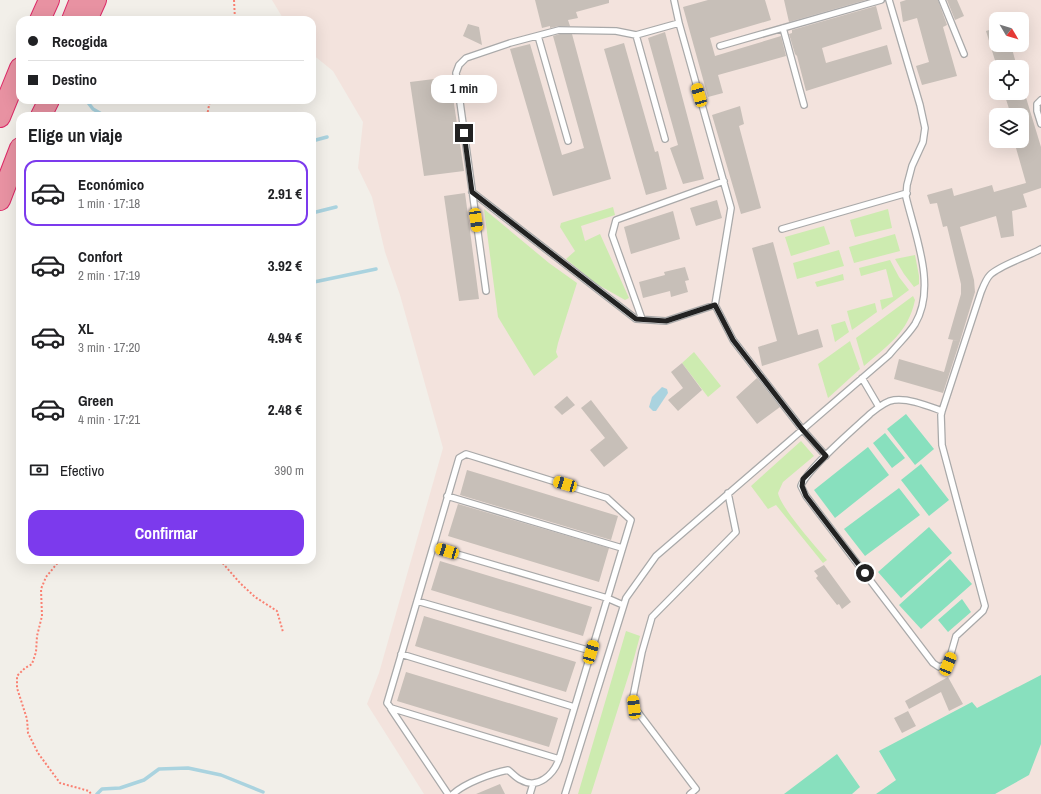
<!DOCTYPE html>
<html lang="es">
<meta charset="utf-8">
<style>
:root{--surface:#fff;--page:#f6f6f6;--text:#202124;--muted:#757577;--line:#e0e0e0;--accent:#7c3aed}
body{margin:0;font-family:"Archivo Narrow",sans-serif;background:var(--page);color:var(--text);height:100vh;display:flex;flex-direction:column;font-size:15px;white-space:nowrap}
*{box-sizing:border-box;margin:0}
p{font-size:13px;color:var(--muted)}
.icon{flex:none;width:22px;height:22px;fill:none;stroke:currentColor;stroke-width:2;stroke-linecap:round;stroke-linejoin:round}
.map{position:relative;flex:1;overflow:hidden}
.side{position:absolute;left:16px;top:112px;width:300px;height:452px;display:flex;flex-direction:column;background:var(--surface);border-radius:12px;box-shadow:0 4px 16px #0002}
.side>*{flex:none}
.guide{position:absolute;left:16px;top:16px;width:300px;height:88px;border-radius:12px;box-shadow:0 4px 16px #0002;display:grid;align-content:center;height:88px;padding:0 12px;background:var(--surface)}
.needle{width:26px;rotate:128deg}
.fabs{position:absolute;left:989px;top:12px;display:grid;gap:8px}
.fabs a{display:grid;place-items:center;width:40px;height:40px;border-radius:8px;background:var(--surface);box-shadow:0 4px 16px #0002;font-size:20px}
.end{position:absolute;width:18px;height:18px;margin:-9px;border:5px solid #222;background:#fff;box-shadow:0 0 0 2px #fff}
.from{border-radius:50%}
.bubble{position:absolute;height:28px;border-radius:12px;background:var(--surface);box-shadow:0 4px 16px #0002;font-size:13px;font-weight:800;line-height:28px;text-align:center}
.car{position:absolute;width:12px;height:24px;margin:-12px -6px;border-radius:5px;box-shadow:0 0 3px 1px #0007;background:linear-gradient(#f5c518 24%,#345 0 40%,#f5c518 0 76%,#345 0 86%,#f5c518 0)}
.guide b{display:flex;align-items:center;gap:14px;height:38px;font-size:15px}
.guide b+b{border-top:1px solid var(--line)}
.guide i{width:10px;height:10px;background:var(--text)}
ul{padding:0;list-style:none}
li{display:flex;align-items:center;gap:12px;height:66px;margin:0 8px 6px;padding:0 4px;border:2px solid transparent;border-radius:12px}
li div{flex:1}
li b{display:block;font-size:15px}
li em{font-style:normal;font-weight:800}
li.selected{border-color:var(--accent)}
li>.icon{width:36px;height:36px;stroke-width:1.5}
h2{padding:0 12px;font-size:18px;line-height:48px}
.pay{display:flex;align-items:center;gap:10px;height:44px;padding:0 12px;font-size:15px}
.pay p{margin-inline-start:auto}
.cta{display:flex;gap:8px;margin-top:auto;padding:8px 12px}
.cta a{flex:1;height:46px;border-radius:12px;background:var(--accent);color:#fff;font-size:16px;font-weight:800;line-height:46px;text-align:center}
.map>svg:first-child{display:block}
.military{fill:#f3e3dd;fill-rule:evenodd}
.grass{fill:#cdebb0}
.pitch{fill:#88e0be}
.water{fill:#aad3df}
.lines{fill:none;stroke-linecap:round;stroke-linejoin:round}
.stream{stroke:#aad3df;stroke-width:3.5}
.building{fill:#c7bfb8}
.lane-casing{stroke:#a9a9a9;stroke-width:8}
.highway-casing{stroke:#dc2a67;stroke-width:22}
.path{stroke:#fa8072;stroke-width:2;stroke-dasharray:2 2;stroke-linecap:butt}
.lane{stroke:#fff;stroke-width:5.5}
.highway{stroke:#e892a2;stroke-width:20}
.route{stroke:#222;stroke-width:5}
</style>
<div class="map">
<svg width="1041" height="794" viewBox="0 0 1041 794">
<rect width="100%" height="100%" fill="#f2efe9"/>
<path class="military" d="M272,0h769v794h-617l-57,-90 12,-31 64,-225 -43,-153 -15,-43 -13,-55 -14,-29 5,-46 -30,-51 -21,-17v-34h-28zM996,19h26v26h-26zM996,67h26v26h-26zM996,115h26v26h-26z"/>
<path class="grass" d="M613,207l2,8 -34,11 4,15 15,-7 29,64 -4,2 -30,-17 -29,-24 9,-8 -15,-24 1,-4z
M484,209l65,54 28,20 -19,60 -2,9 2,5 -24,19 -36,-59z
M888,209l4,19 -37,9 -5,-17z
M824,226l6,18 -39,12 -6,-19z
M895,234l5,17 -46,12 -5,-16z
M839,250l5,16 -47,13 -4,-16z
M915,255l4,21v8l-5,3 -10,-13 -9,-15z
M890,260l9,17 10,13 -27,20 -2,-10 13,-3 -7,-28 -25,7 -2,-8z
M843,274l1,6 -27,7 -2,-5z
M913,296l2,4c-7,33 -27,45 -51,66l-8,-28z
M875,303l2,9 -25,18 -5,-19z
M845,321l4,11 -14,10 -4,-17z
M850,341l10,28 -32,29 -10,-34z
M694,352l27,34 -13,11 -26,-34z
M801,441l13,15 -31,26 -5,11c3,15 38,54 49,67l-4,3 -47,-58 -8,4 -17,-23z
M626,631l14,5 -6,22 -43,136h-13z"/>
<path class="pitch" d="M906,414l28,35 -19,16 -28,-36z
M885,433l20,25 -13,10 -19,-25z
M868,447l21,28 -54,43 -21,-28z
M921,464l28,36 -20,16 -28,-36z
M899,488l21,27 -55,41 -21,-27z
M929,527l23,26 -51,45 -23,-26z
M950,559l22,25 -51,45 -22,-24z
M962,599l9,13 -23,20 -10,-12z
M1041,675v69l-12,31 -34,19h-119l20,-14 -17,-29 93,-49 5,6z
M837,754l23,33 -8,7h-68z"/>
<path class="water" d="M662,387l5,2 1,4 -12,18h-3l-4,-4 3,-10z"/>
<g class="lines">
<path class="stream" d="M86,100l7,9 12,7
M312,141l15,-4
M312,213l24,-6
M312,281l2,1 62,-13
M97,794l5,-5 18,-1 24,-8 15,-11 29,-1 33,7 42,17"/>
</g>
<path class="building" d="M535,0h74v3l-33,9 2,6 -10,2 2,6h-11l-9,2v-2l-8,2z
M708,0h57l6,20 -61,18 5,18 66,-20 5,20 -68,19 5,18 -15,4 -25,-90z
M784,0h82l-77,22z
M906,0h32l9,25 -4,2 14,49 -35,9 -6,-19 13,-4 -12,-44 -14,4 -3,-20z
M947,0h10l7,16 -9,4z
M876,6l6,23 -60,19 4,15 61,-18 5,19 -86,27 -9,-35 -2,-2 -6,-20 3,-1v-3z
M468,24l11,3 3,18 -19,-9z
M996,28v17h15l6,22h-20l-11,-36z
M665,32l39,147 -21,5 -13,-36 8,-3 -30,-107z
M560,34h12l39,145 -58,17 -43,-147 20,-5 32,111 22,-7 -31,-112z
M624,43l31,109 3,-1 9,38 -21,6 -42,-146z
M450,77l14,94 -40,5 -14,-94z
M1022,91h2l17,56v41l-18,6 4,13 -15,4 2,25 -13,2 -5,-22 -36,11 14,53 1,12 -15,49 -12,-2 13,-45v-10l-14,-58 -4,1 -6,-24 -7,1 -3,-9 25,-7 2,8 38,-11 2,7 32,-9 -12,-42h8v-26h-11l-7,-22h18z
M740,106l4,18 -5,2 22,82 -20,6 -29,-99z
M465,193l14,106 -20,2 -15,-105z
M717,200l5,18 -26,8 -6,-18z
M673,211l7,28 -49,15 -7,-27z
M773,242l25,93 20,-6 5,18 -61,19 -4,-19 19,-6 -25,-93z
M685,267l4,13 -4,1 3,11 -17,5 -1,-6 -27,7 -4,-16 26,-7 -1,-3z
M953,340l7,1 -17,52 -49,-14 5,-20 45,13z
M682,363l20,27 -24,21 -10,-11 15,-12 -12,-16z
M757,378l23,29 -23,17 -21,-27z
M567,396l8,9 -13,10 -8,-8z
M591,400l37,48 -24,19 -14,-17 15,-12 -24,-30z
M467,470l151,46 -7,24 -151,-45z
M458,504l151,44 -10,34 -151,-46z
M440,561l152,46 -9,29 -152,-46z
M824,565l27,37 -9,7 -3,-5 -2,1 -21,-27 2,-2 -4,-5z
M424,616l152,46 -10,30 -151,-46z
M406,672l152,46 -9,29 -152,-46z
M948,677l15,27 -14,7 -8,-19 -32,17 -4,-8z
M908,711l8,15 -14,7 -8,-15z
M500,784l5,10h-29z"/>
<g class="lines">
<defs>
<path id="lane" d="M674,0l5,23 52,185 -16,97 18,35 69,89 24,27
M942,0l22,54
M783,28l21,77
M636,35l29,104
M538,36l30,105
M720,46l161,-46
M1041,100l-4,4v7l4,13
M472,192l164,127 30,2 49,-16
M782,229l125,-36
M486,291l-30,-218 3,-8 7,-7 44,-15 49,-13 57,1 20,4 43,-12
M642,319l-30,-84 4,-15 108,-39
M862,378l17,29
M942,411c-14,-5 -33,-13 -48,-11 -9,1 -18,9 -24,14 -15,14 -64,56 -69,72l5,10 127,167 6,4 9,-3 8,-28 27,-25 2,-5 -43,-161 -1,-30 1,-4 39,-119c2,-5 5,-13 9,-17 10,-10 37,-18 51,-26
M447,496l175,52
M433,547l26,-89 7,-4 141,44 24,22 -72,239 -168,-51 -4,-5 46,-156 174,51 16,7
M417,601l174,50
M401,654l173,53
M391,709l57,85
M453,794c12,-11 39,-21 55,-24 4,3 8,8 13,10 17,10 33,-6 38,-21
M530,794l3,-10
M565,794l61,-196 30,-42 233,-201c8,-10 19,-20 26,-31 22,-37 0,-89 -9,-127l1,-12 5,-19 11,-24 2,-14 -5,-23 -31,-105
M690,794l6,-5 -62,-82 -1,-10 9,-45 10,-35 84,-85 -8,-39"/>
<path id="highway" d="M40,20l9,-20
M72,20l8,-20
M87,20l9,-20
M41,116l8,-16
M0,117l20,-49
M0,200l20,-52"/>
</defs>
<use href="#lane" class="lane-casing"/>
<use href="#highway" class="highway-casing"/>
<path class="path" d="M234,0l1,20
M207,116l3,-16
M60,560l-14,17 -5,12 1,27 -5,20 -1,16 -4,12 -7,4 -8,8v12l10,31 1,14 10,20 22,30 29,8 2,3
M220,560l20,23 15,14 22,14 6,21"/>
<use href="#lane" class="lane"/>
<use href="#highway" class="highway"/>
</g>
<g class="lines">
<path class="route" d="M464,133l8,59 164,127 30,2 49,-16 18,35 69,89 24,27 -23,23 -1,7 4,10 59,77"/>
</g>
</svg>
<div class="fabs">
<a><svg class="needle" viewBox="-14 -14 28 28"><path d="M0-13l5 13h-10z" fill="#e53935"/><path d="M0 13l5-13h-10z" fill="#757577"/></svg></a>
<a><svg class="icon" aria-label="locate" viewBox="0 0 24 24"><circle cx="12" cy="12" r="6"/><path d="M12 2v4M12 18v4M2 12h4M18 12h4"/></svg></a>
<a><svg class="icon" aria-label="layers" viewBox="0 0 24 24"><path d="M12 4l9 5-9 5-9-5zM3 14l9 5 9-5"/></svg></a>
</div>
<i class="end from" style="left:865px;top:573px"></i>
<i class="end" style="left:464px;top:133px"></i>
<div class="bubble" style="left:431px;top:75px;width:66px">1 min</div>
<i class="car" style="left:699px;top:95px;rotate:344deg"></i>
<i class="car" style="left:476px;top:220px;rotate:172deg"></i>
<i class="car" style="left:565px;top:484px;rotate:287deg"></i>
<i class="car" style="left:447px;top:551px;rotate:287deg"></i>
<i class="car" style="left:591px;top:652px;rotate:17deg"></i>
<i class="car" style="left:948px;top:664px;rotate:22deg"></i>
<i class="car" style="left:634px;top:707px;rotate:353deg"></i>
<div class="guide">
<b><i class="from"></i>Recogida</b>
<b><i></i>Destino</b>
</div>
<section class="side">
<h2>Elige un viaje</h2>
<ul>
<li class="selected"><svg class="icon" aria-label="car" viewBox="0 0 24 24"><path d="M5 17H2v-5l4-1 3-4h7l3 4 3 1v5h-3M9 17h6M6 11h13"/><circle cx="7" cy="17" r="2"/><circle cx="17" cy="17" r="2"/></svg><div><b>Económico</b><p>1 min · 17:18</p></div><em>2.91 €</em></li>
<li><svg class="icon" aria-label="car" viewBox="0 0 24 24"><path d="M5 17H2v-5l4-1 3-4h7l3 4 3 1v5h-3M9 17h6M6 11h13"/><circle cx="7" cy="17" r="2"/><circle cx="17" cy="17" r="2"/></svg><div><b>Confort</b><p>2 min · 17:19</p></div><em>3.92 €</em></li>
<li><svg class="icon" aria-label="car" viewBox="0 0 24 24"><path d="M5 17H2v-5l4-1 3-4h7l3 4 3 1v5h-3M9 17h6M6 11h13"/><circle cx="7" cy="17" r="2"/><circle cx="17" cy="17" r="2"/></svg><div><b>XL</b><p>3 min · 17:20</p></div><em>4.94 €</em></li>
<li><svg class="icon" aria-label="car" viewBox="0 0 24 24"><path d="M5 17H2v-5l4-1 3-4h7l3 4 3 1v5h-3M9 17h6M6 11h13"/><circle cx="7" cy="17" r="2"/><circle cx="17" cy="17" r="2"/></svg><div><b>Green</b><p>4 min · 17:21</p></div><em>2.48 €</em></li>
</ul>
<div class="pay"><svg class="icon" aria-label="cash" viewBox="0 0 24 24"><path d="M3 7h18v10H3z"/><circle cx="12" cy="12" r="2"/></svg>Efectivo<p>390 m</p></div>
<div class="cta"><a>Confirmar</a></div>
</section>
</div>
